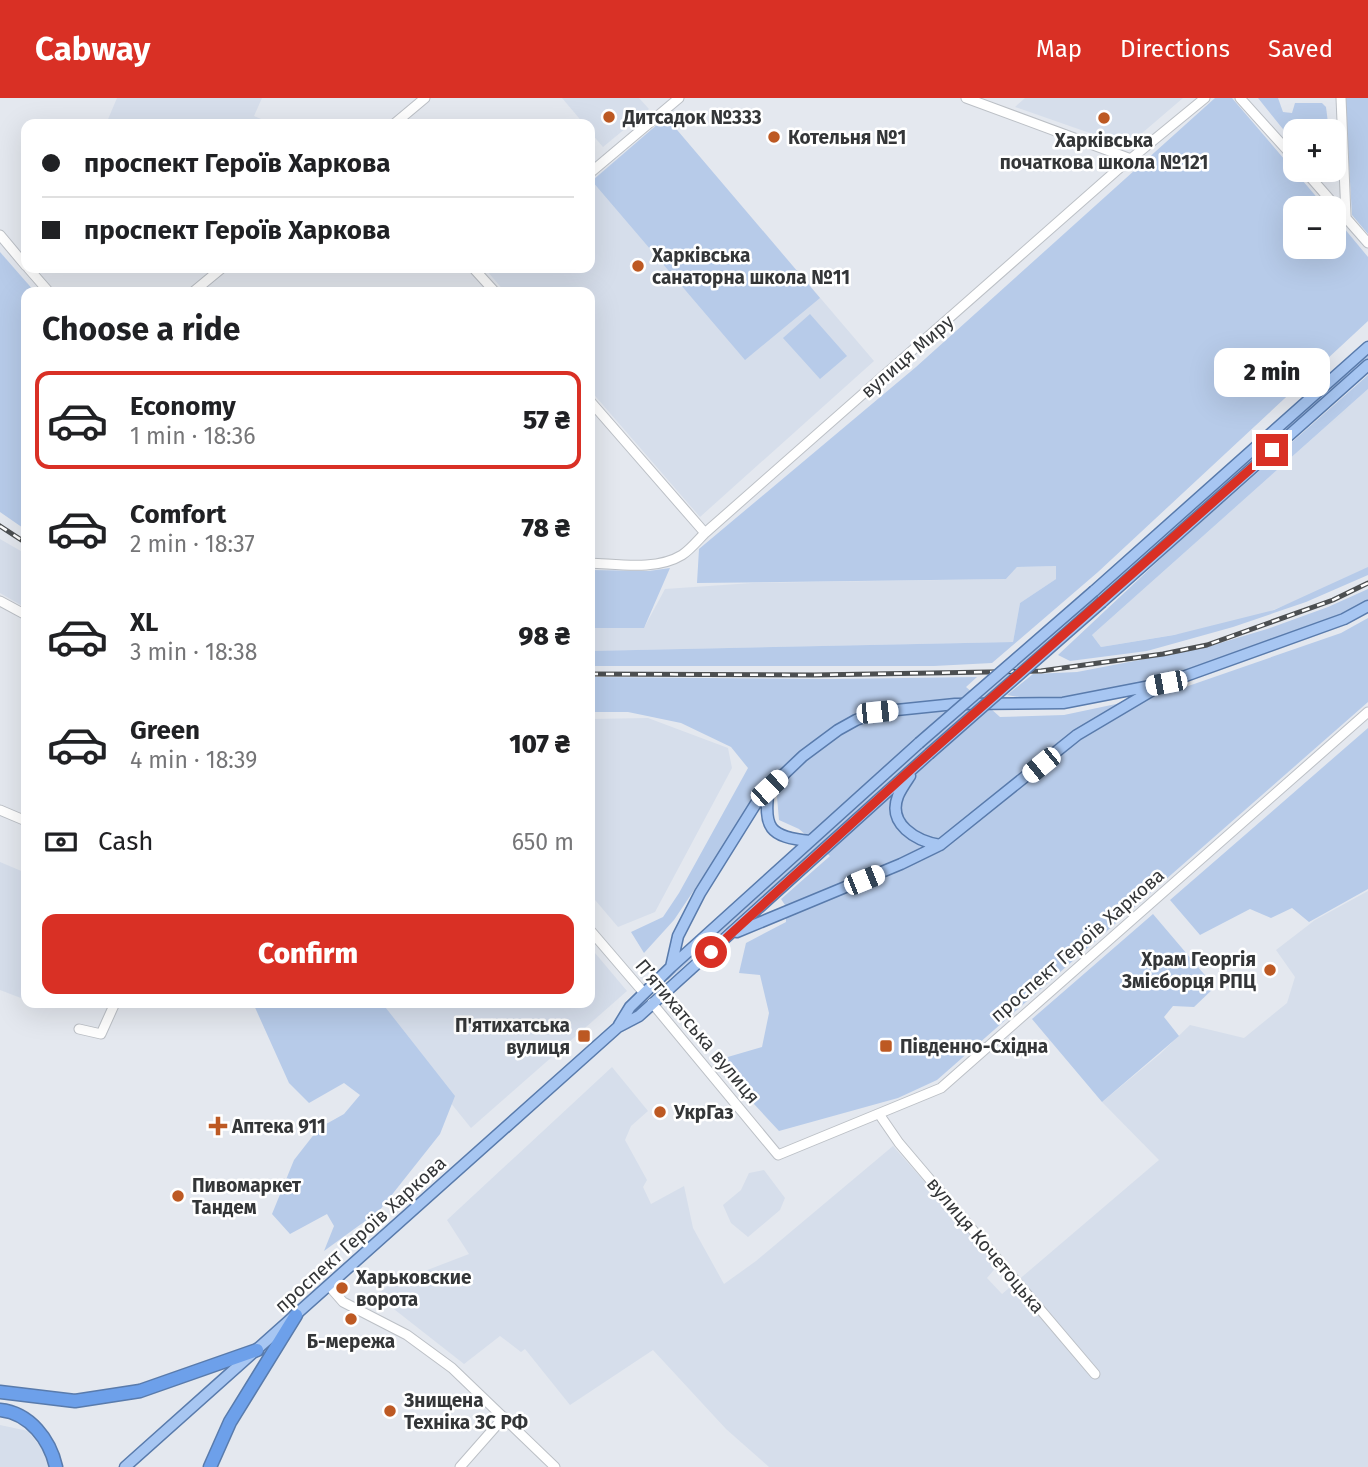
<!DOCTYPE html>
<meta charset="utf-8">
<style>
:root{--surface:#fff;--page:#f6f6f6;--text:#202124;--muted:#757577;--line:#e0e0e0;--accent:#d93025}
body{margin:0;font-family:"Fira Sans",sans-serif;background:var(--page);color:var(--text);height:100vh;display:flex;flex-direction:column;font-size:26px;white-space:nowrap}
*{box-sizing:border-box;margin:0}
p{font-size:23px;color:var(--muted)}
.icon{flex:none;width:38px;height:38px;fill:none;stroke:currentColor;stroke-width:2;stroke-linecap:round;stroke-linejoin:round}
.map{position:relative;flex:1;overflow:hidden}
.drawer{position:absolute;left:21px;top:189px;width:574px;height:721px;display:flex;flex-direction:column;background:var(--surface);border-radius:14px;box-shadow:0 7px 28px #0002}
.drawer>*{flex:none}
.banner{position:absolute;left:21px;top:21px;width:574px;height:154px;border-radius:14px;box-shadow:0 7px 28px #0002;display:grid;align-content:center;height:154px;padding:0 21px;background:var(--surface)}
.tools{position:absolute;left:1283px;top:21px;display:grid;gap:14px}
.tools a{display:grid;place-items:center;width:63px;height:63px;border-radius:14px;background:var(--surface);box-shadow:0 7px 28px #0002;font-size:35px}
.end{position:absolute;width:32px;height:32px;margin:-16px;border:9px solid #d93025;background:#fff;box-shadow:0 0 0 4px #fff}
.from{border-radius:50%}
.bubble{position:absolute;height:49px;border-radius:14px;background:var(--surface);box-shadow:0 7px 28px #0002;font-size:23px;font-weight:800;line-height:49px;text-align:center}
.car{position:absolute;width:21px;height:42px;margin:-21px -10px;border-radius:9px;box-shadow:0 0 5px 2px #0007;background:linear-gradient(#fff 24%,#345 0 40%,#fff 0 76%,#345 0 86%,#fff 0)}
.banner b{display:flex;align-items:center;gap:24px;height:66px;font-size:26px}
.banner b+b{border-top:2px solid var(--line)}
.banner i{width:18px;height:18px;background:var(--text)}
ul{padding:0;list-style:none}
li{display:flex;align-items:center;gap:21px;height:98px;margin:0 14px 10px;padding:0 7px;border:4px solid transparent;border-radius:14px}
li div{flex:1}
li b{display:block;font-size:26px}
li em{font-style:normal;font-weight:800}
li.current{border-color:var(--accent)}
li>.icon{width:63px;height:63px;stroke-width:1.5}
h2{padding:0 21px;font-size:32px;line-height:84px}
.pay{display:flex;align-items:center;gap:18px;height:77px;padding:0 21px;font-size:26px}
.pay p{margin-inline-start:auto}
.cta{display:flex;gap:14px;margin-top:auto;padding:14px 21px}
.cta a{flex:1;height:80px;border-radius:14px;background:var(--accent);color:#fff;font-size:28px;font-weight:800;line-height:80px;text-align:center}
header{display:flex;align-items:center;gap:42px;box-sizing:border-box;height:98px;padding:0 35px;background:var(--accent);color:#fff}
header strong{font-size:33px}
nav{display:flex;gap:38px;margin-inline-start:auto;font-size:24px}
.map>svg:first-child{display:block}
.built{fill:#d6deeb}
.green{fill:#b7cbe9}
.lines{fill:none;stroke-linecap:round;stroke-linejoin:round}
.minor-casing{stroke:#bcc0c6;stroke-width:11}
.major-casing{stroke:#597bac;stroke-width:13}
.highway-casing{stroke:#597bac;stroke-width:15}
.minor{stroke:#fff;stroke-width:9}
.major{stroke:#a7c6f2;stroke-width:10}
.highway{stroke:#6da0ea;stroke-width:12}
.rail-casing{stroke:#4c4f51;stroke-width:5}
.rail{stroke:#fff;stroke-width:2.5;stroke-dasharray:8;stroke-linecap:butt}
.major-bridge-casing{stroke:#597bac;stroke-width:13;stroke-linecap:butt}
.major-bridge{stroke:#a7c6f2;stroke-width:10}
.route{stroke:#d93025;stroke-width:9}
.poi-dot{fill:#bd5923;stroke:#fff;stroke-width:2.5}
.labels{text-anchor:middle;stroke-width:5;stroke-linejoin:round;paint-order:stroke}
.poi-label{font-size:19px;font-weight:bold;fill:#343638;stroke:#fff;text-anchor:start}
.street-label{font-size:19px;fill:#343638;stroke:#fff}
</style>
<header>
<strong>Cabway</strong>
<nav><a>Map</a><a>Directions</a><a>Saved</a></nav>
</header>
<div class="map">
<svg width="1368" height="1369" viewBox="0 0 1368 1369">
<rect width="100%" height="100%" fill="#e4e8ef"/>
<path class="built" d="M117,0h145l-8,18 12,5 -2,3h-158z
M562,0h77l10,11 -46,38 -13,-15v-8h-6z
M1025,0h158l-56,48 -112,-39z
M666,19l208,244 -174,156 -110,-127v-98h-85l-18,-21 3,-3h100v-86z
M1368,291v182l-129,53 -138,23 -9,-12z
M0,441l26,15v54l-26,-15z
M1056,468v13l-36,24 -7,39 -423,9v-24l55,-1 20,-37 87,-6 254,-4 11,-12z
M648,620l80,30 4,20 -77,144 -37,15 -28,-33v-175z
M0,764l26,11v127l-26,-10z
M1368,793v576h-599l-43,-38 -73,-79 -83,55 -45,-56 -4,3 -21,-16 -36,28 -88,-69 15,-11 78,-30 -22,-34 165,-153 36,44 -17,15 -6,14 22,40 -4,7 8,17 33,-18 9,42 31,56 32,-23 137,-115 105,119 -11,13 15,16 157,-134 -57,-58 58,-48 30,-29 54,13 43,-35 8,-26 -19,-27 39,-30z
M590,849l37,44 -156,137 -101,-125h220z
M764,1072l21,28 -5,12 -32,27 -17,-14 -8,-18 18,-15 8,-17z
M0,1327l28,6 23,29v7h-51z"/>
<path class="green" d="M1215,0h17l94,110h-31v39h39v-31l34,41v64l-270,251 -106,91 -58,3h-344v-15l423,-9 7,-39 36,-24v-13l-39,1 -11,12 -309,4 2,-34 217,-182z
M1258,0h20l5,14 9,1 3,-10h27l4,4 3,24h-34v13z
M1345,0h23v136l-16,-19z
M666,19l154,181 -75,62 -153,-179z
M0,154l35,40h-9v238l-26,-18z
M810,216l37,42 -27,23 -37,-41z
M1368,257v4l-29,26 -358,315 19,17 64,-2 104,-22 173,-60 27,-15v84l-431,378 -39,18 -119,33 -65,-70 48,-14 7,-34 -9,-38 -21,-2 7,-30 40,-21 -1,-17 -4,-6 49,-43 -12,-10 -150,134 -2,-2 149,-135 -16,-14 -20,-9 -2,-23 -6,-22 -97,145 -30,33 -13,-21 32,-15 16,-24 69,-125 -17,-21 -50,-24 -53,-11h-38v-35l244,2 143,-2 -11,10 13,11z
M1368,277v14l-276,246 9,12 73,-12 100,-25 94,-43v8l-62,27 -73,25 -86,24 -77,10 -12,-6 115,-108z
M670,470l-26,60h-54v-58l59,1z
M1368,491v15l-7,4 -227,81 -69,10h-35l-23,-4 26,-21 44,-2 130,-25 60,-18 61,-22z
M1368,630v161l-59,33 -17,-14 -21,10 -21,-9 -50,26 -30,-35z
M1153,816l62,73 -21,20 -21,-1 -9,11 15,19 -77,66 -70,-83z
M253,905h129l73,93 -15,38 -61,77 -55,40 10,-25 -7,-12 -37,20 -18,-20 22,-54 25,-32 25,-14 16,-19 -16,-12 -35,20 -20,-20z"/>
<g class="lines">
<defs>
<path id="minor" d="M966,0l165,61
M1240,0l55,61
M1341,0l5,118
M394,26l31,-26
M1304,72l64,73
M590,75l89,-75
M0,137l26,31
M28,170l21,24
M478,170l-3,2 20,22
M193,194l29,-24
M590,303l115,132
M590,465c28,1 66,8 92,-8 8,-5 16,-15 23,-22l411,-362 89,-73
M0,503l26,14
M0,712l26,11
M590,832l54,63
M652,905l126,152 163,-67 427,-376
M79,931l22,5 14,-31
M879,1016l20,29 196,231
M329,1188l14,16 64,33 45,33 103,99
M460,1369l44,-50"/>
<path id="major" d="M1094,493l274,-244
M1102,504l266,-237
M910,678c-4,6 -9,13 -12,20 -11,28 18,45 42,49
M769,690c-6,40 0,49 41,53
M737,834l164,-68 39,-19 137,-110 81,-48
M671,869l7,-31 22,-43 60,-96 43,-41 35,-26 18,-10 21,-8 78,-8 108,-1 103,-20 178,-64 24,-13
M619,927l11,-18 41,-40 248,-224
M125,1369l493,-440 21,-11 290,-262"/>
<path id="highway" d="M0,1294l75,9 65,-10 117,-41
M0,1312c30,3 50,30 56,57
M210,1369l20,-45 66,-107"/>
</defs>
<use href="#minor" class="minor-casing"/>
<use href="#major" class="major-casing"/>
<use href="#highway" class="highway-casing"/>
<use href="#minor" class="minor"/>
<use href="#major" class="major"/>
<use href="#highway" class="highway"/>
<defs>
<path id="rail" d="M0,428l26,17
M590,576l224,1 227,-4 122,-17 44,-9 126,-45 35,-17"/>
</defs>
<use href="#rail" class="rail-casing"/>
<use href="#rail" class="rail"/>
<defs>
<path id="major-bridge" d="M919,645l175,-152
M929,656l173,-152"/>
</defs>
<use href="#major-bridge" class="major-bridge-casing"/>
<use href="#major-bridge" class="major-bridge"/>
</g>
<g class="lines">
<path class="route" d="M711,854l206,-188 355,-314"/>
</g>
<g class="poi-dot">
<circle cx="609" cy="19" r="7"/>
<circle cx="1104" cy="20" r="7"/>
<circle cx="774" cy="39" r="7"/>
<circle cx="638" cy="168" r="7"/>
<circle cx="1270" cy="872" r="7"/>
<rect x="577" y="931" width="14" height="14" rx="3.5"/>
<rect x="879" y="941" width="14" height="14" rx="3.5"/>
<circle cx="660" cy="1014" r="7"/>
<path d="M214.5 1017.5h7v7h7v7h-7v7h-7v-7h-7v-7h7z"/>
<circle cx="178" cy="1098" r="7"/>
<circle cx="342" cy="1190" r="7"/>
<circle cx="351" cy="1221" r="7"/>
<circle cx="390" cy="1313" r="7"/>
</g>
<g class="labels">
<g class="poi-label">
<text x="623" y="26">Дитсадок №333</text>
<text x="788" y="46">Котельня №1</text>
<text x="1104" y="49" text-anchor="middle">Харківська<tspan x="1104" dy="22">початкова школа №121</tspan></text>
<text x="652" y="164">Харківська<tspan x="652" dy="22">санаторна школа №11</tspan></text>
<text x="1256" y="868" text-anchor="end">Храм Георгія<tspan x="1256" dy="22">Змієборця РПЦ</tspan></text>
<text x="570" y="934" text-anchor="end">П'ятихатська<tspan x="570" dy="22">вулиця</tspan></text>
<text x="900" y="955">Південно-Східна</text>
<text x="674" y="1021">УкрГаз</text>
<text x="232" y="1035">Аптека 911</text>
<text x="192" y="1094">Пивомаркет<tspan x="192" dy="22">Тандем</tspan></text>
<text x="356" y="1186">Харьковские<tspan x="356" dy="22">ворота</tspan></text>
<text x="351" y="1250" text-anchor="middle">Б-мережа</text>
<text x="404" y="1309">Знищена<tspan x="404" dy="22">Техніка ЗС РФ</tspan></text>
</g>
<g class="street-label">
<text transform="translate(907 258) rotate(-41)" y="7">вулиця Миру</text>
<text transform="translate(1077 847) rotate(-41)" y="7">проспект Героїв Харкова</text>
<text transform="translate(698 933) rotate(50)" y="7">П’ятихатська вулиця</text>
<text transform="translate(360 1136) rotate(-42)" y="7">проспект Героїв Харкова</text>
<text transform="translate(986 1147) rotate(50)" y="7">вулиця Кочетоцька</text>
</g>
</g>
</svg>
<div class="tools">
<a>+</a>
<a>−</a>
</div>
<i class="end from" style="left:711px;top:854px"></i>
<i class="end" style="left:1272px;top:352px"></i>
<div class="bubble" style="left:1214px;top:250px;width:116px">2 min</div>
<i class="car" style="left:1166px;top:585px;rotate:259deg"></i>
<i class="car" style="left:877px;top:614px;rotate:84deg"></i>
<i class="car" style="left:1041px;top:667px;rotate:231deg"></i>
<i class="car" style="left:769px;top:690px;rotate:47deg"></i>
<i class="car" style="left:864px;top:782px;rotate:68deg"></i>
<div class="banner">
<b><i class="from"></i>проспект Героїв Харкова</b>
<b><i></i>проспект Героїв Харкова</b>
</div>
<section class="drawer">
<h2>Choose a ride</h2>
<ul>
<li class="current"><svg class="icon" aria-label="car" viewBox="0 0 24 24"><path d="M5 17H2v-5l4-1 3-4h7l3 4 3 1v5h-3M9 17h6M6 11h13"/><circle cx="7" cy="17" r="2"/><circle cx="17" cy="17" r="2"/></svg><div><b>Economy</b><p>1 min · 18:36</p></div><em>57 ₴</em></li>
<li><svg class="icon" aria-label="car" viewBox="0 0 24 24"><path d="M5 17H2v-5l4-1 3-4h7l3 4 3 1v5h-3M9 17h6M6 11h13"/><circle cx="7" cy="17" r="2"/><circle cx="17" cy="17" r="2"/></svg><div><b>Comfort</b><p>2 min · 18:37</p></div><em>78 ₴</em></li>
<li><svg class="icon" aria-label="car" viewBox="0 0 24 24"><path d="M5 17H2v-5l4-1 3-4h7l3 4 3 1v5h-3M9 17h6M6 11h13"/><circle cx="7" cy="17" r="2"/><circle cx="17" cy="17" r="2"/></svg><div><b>XL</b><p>3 min · 18:38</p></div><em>98 ₴</em></li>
<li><svg class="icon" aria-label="car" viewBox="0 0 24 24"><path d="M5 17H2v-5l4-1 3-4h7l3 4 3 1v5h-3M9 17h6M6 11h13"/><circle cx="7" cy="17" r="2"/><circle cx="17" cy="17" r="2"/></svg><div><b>Green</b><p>4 min · 18:39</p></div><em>107 ₴</em></li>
</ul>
<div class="pay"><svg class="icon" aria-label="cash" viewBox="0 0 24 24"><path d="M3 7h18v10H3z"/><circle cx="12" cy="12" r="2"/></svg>Cash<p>650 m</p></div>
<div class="cta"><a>Confirm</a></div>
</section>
</div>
